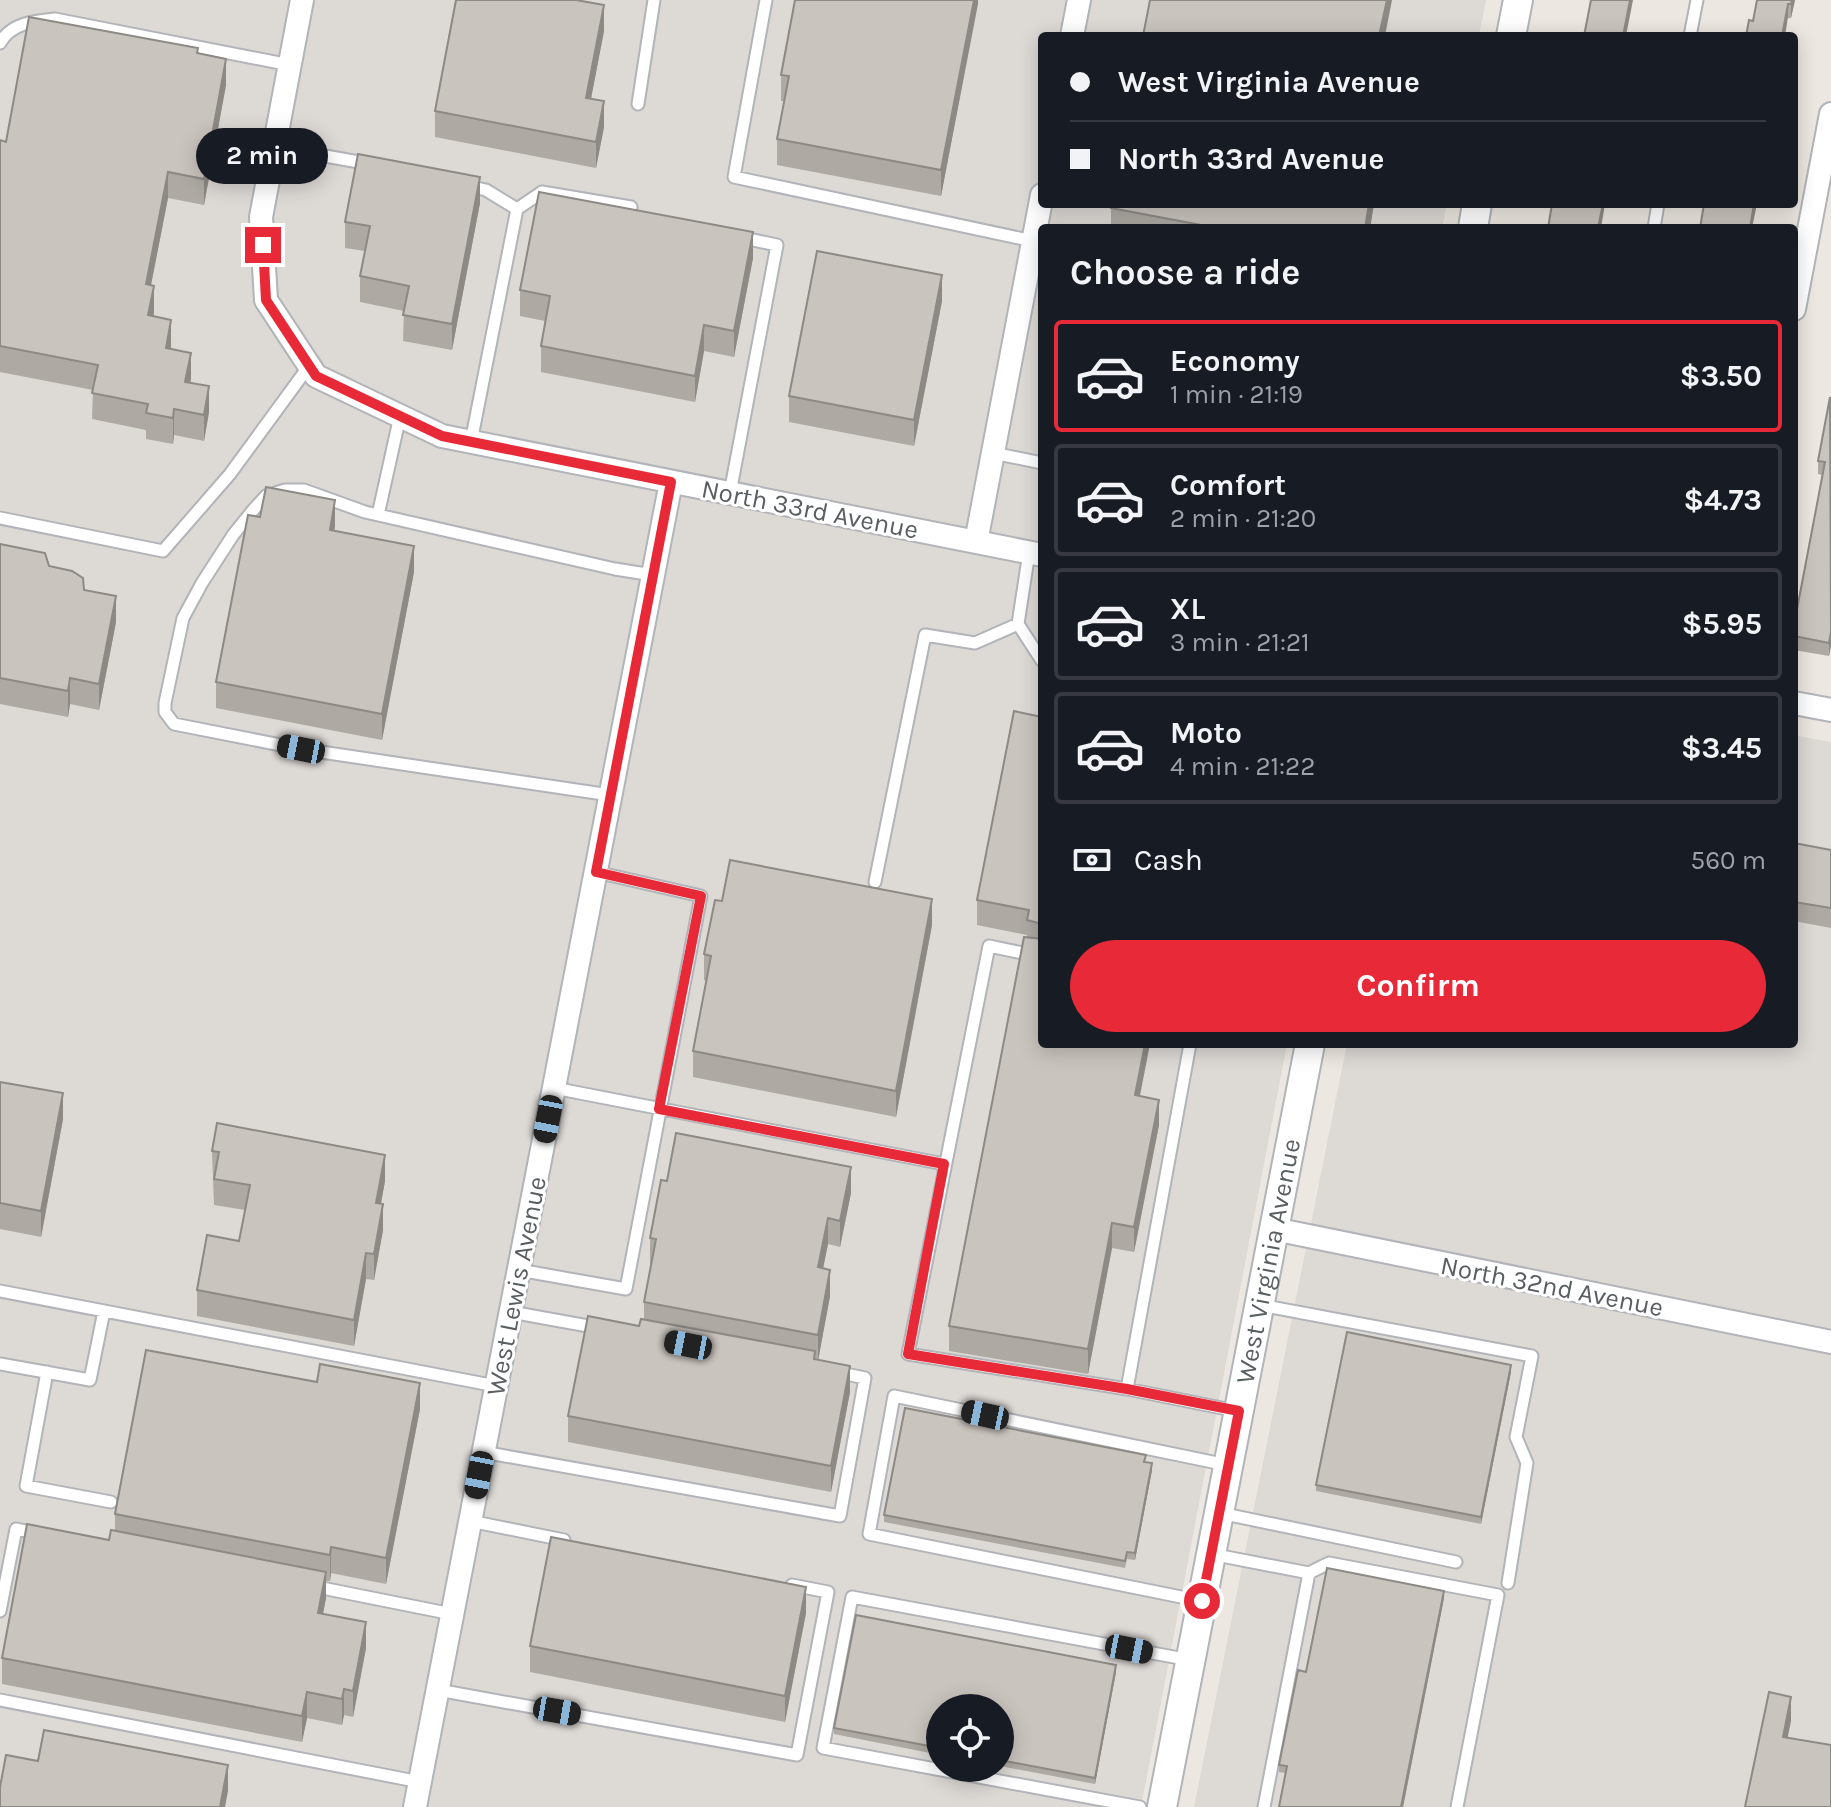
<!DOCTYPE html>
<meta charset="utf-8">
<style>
:root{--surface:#171b24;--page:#20242c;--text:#f1f3f6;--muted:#9ea1a6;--line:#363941;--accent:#e82a38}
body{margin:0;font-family:Karla,sans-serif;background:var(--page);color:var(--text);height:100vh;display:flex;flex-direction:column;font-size:30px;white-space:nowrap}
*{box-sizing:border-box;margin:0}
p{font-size:26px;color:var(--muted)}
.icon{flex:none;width:44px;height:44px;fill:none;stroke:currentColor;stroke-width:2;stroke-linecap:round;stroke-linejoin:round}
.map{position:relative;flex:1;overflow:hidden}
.panel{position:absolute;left:1038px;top:224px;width:760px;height:824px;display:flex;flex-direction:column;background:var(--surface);border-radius:8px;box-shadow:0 4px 20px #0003}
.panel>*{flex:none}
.top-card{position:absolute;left:1038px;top:32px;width:760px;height:176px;border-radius:8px;box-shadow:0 4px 20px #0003;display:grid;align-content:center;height:176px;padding:0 32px;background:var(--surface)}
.controls{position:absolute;left:926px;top:1694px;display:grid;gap:16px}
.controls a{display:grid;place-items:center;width:88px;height:88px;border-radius:50%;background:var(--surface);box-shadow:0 4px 20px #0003;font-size:40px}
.end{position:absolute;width:36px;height:36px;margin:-18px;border:10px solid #e82a38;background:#fff;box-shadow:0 0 0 4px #fff}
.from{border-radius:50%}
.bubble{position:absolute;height:56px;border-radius:28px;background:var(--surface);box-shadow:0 4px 20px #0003;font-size:26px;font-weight:700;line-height:56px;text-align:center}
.car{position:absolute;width:24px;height:48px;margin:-24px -12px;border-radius:10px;box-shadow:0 0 6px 2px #0007;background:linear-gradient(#222 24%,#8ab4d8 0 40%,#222 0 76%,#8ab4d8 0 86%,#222 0)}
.top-card b{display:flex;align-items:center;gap:28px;height:76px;font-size:30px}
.top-card b+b{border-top:2px solid var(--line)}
.top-card i{width:20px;height:20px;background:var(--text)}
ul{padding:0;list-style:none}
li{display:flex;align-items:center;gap:24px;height:112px;margin:0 16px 12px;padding:0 16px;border:4px solid var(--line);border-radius:8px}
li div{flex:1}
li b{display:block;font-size:30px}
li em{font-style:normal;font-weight:700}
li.on{border-color:var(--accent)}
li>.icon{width:72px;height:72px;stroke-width:1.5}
h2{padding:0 32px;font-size:36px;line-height:96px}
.pay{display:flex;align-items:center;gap:20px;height:88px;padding:0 32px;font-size:30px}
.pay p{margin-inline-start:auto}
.button{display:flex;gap:16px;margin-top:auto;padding:16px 32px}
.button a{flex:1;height:92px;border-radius:48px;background:var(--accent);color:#fff;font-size:32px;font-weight:700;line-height:92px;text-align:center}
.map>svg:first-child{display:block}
.industrial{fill:#ddd9d5;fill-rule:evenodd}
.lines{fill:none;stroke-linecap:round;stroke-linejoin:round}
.service-casing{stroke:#b1b4b8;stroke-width:15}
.minor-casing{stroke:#b1b4b8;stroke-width:26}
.tertiary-casing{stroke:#b1b4b8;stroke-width:32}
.service{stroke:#fff;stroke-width:11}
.minor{stroke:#fff;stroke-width:22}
.tertiary{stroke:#fff;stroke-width:28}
.wall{fill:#aea9a3}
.shaded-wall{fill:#8d8985}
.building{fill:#cac4be;stroke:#8d8985;stroke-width:2}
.route{stroke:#e82a38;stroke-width:10}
.labels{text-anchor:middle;stroke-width:6;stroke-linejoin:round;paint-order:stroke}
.street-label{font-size:26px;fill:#595e61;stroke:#fff}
</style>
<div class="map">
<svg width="1831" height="1807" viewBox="0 0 1831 1807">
<rect width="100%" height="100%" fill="#ece7e0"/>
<path class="industrial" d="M0,0h1486l-7,36h-437v168h405l-5,24h-400v816h245l-146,763h-1141zM940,1708h60v60h-60z
M1794,735l37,7v1065h-637l153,-763h447z"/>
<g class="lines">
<defs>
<path id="service" d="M766,0l-32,177 299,64
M1690,36l7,-36
M0,43c11,-20 34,-22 55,-24l235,46
M638,104l16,-104
M275,147l95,17
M468,186l18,4 31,19 25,-17 89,15
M1654,228l4,-24
M471,442l46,-233
M993,453l49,10
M730,493l47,-248 -38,-8
M378,515l22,-99
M0,518l163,33 67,-77 79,-108
M1029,552l-11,72 24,37
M610,795l-309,-46 -127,-25 -9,-12v-9l18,-85 19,-35 31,-48 21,-26 12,-13 19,-6h19l61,22 250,57 38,6
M875,882l50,-247 50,8 43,-19
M1042,957l-53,-11 -81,408 219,35
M1190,1044l-63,345 110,22
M554,1088l390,76
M519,1270l107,19 75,-393 -105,-24
M0,1291l496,95
M1260,1305l272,51 -16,81 11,26 -19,120
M511,1312l88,16
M0,1364l90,16 14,-69
M47,1372l-21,114 85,16
M483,1452l357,64 25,-138 -29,-6
M1220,1513l236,49
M470,1521l94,19
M1211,1554l98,19 -45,234
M1309,1573l20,-10 169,32 -41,212
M312,1586l140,28
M1201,1601l-332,-67 25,-138 333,69
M0,1611l16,-82 24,5
M438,1690l359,65 31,-163 -36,-7
M0,1700l420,82
M1140,1807l-317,-59 29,-151 338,63"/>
<path id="minor" d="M302,0l-41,217 5,83 50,76 126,60 600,119
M1072,36l7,-36
M1794,309l37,-195
M976,542l66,-347
M1794,703l37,7
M1274,1229l557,113
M415,1807l256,-1325"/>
<g id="tertiary">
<path d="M1511,36l7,-36"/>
<path d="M1473,228l4,-24"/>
<path id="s1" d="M1162,1807l148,-763"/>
</g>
</defs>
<use href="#service" class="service-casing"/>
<use href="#minor" class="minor-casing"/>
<use href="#tertiary" class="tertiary-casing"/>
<use href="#service" class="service"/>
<use href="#minor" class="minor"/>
<use href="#tertiary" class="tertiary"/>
</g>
<path class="wall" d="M978,0l-37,196 -164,-31v-26l7,-38h-3v-26z
M1757,0h38l-4,18 -38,3z
M604,31l-13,68 13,28 -8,41 -161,-31v-26z
M198,53l28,32 -22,120 -36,-7 -17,87 3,27v4l17,30v3l20,30 -1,4 19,29 -5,29 -30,-6 -1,9 -27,-5v-9l-54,-11 1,-29 -93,-18v-232l6,2z
M480,203l-28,147 -49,-9 1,-30 -44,-9v-26l5,-25 -20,-3v-26z
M1374,204l-4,24h-259v-20z
M753,258l-19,99 -30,-6 -9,51 -154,-30v-26l4,-25 -25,-5v-26z
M942,301l-28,145 -125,-24v-26z
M1831,397v248l-2,11 -35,-6v-25l28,-150 -4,-1v-13z
M260,517l75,9 -1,5 80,41 -32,168 -166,-32v-26z
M0,544l49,22 35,24 32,32 -17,88 -29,-6 -2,13 -68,-13z
M1042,717v327l98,52 19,29 -25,127 -22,-4 -24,126 -139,-23v-25l78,-389v-2l-50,-10v-25z
M1794,843l37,7v78l-37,-7z
M722,901l210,24 -36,192 -203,-40v-26l13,-70 -2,-1v-26z
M0,1082l63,37 -22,118 -41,-8z
M212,1151l173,30 -4,23 2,26 -9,50 -8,-1 -12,67 -157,-30v-26l42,-49 6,-31 -31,-5z
M667,1181l184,12 -11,54 -12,-3 -5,24 7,28 -12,64 32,32 -19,100 -263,-50v-26l76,-97v-17l7,-38h-1v-26z
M1511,1372l-30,152 -165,-33v-6z
M420,1409l-34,175 -55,-11 -1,8h-4v17l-3,16 43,34 -13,69 -9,-2 -2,10 -35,-7 -5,24 -300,-58v-26l107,-118 6,-9v-17z
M1146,1462l6,8 -17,90 -8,-1 -2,9 -241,-46v-7z
M1444,1598l-41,209h-124l7,-34 -7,-1v-7l27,-93z
M806,1613l-21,109 -255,-50v-26z
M1116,1672l-21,112 -95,-18v-58h-60v47l-106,-21v-6z"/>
<path class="shaded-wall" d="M974,0h4v4l-37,192v-26z
M1387,0h5l-7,36h-6z
M1630,0h3l-7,36h-3z
M1792,0h3l-4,18v-14z
M1788,4v13l-3,19h-3z
M604,5v26l-18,93v-26z
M226,59v26l-22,120v-26z
M604,101v26l-8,41v-26z
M168,172v26l-22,112v-26z
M480,177v26l-28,147v-26z
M1369,204h5l-4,24h-5z
M1603,204h2l-4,24h-3z
M1754,204h3l-5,24h-2z
M753,232v26l-19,99v-26z
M942,275v26l-28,145v-26z
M154,286v26l-6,29v-26z
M171,320v26l-5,28v-26z
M704,325v26l-9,51v-26z
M191,353v26l-6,29v-26z
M209,386v26l-5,29v-26z
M174,409v26l-1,9v-26z
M335,500v26l-5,30v-26z
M414,546v26l-32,168v-26z
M116,596v26l-17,88v-26z
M1831,632v13l-2,11v-13z
M70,678v26l-2,13v-26z
M932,899v26l-36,192v-26z
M1145,1044h5l-15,77v-26z
M63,1093v26l-22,118v-26z
M1159,1100v25l-25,127v-25z
M385,1155v26l-9,48v-26z
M851,1167v26l-11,54v-26z
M383,1204v26l-9,50v-26z
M828,1218v26l-10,49v-26z
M1112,1223v25l-24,126v-25z
M366,1253v26l-12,67v-26z
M830,1270v26l-12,65v-26z
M1511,1365v7l-30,152v-7z
M850,1366v26l-19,100v-26z
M420,1383v26l-34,175v-26z
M1152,1463v7l-17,90v-7z
M331,1547v26l-1,8v-26z
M326,1572v26l-8,41v-26z
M806,1587v26l-21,109v-26z
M1444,1591v7l-41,209h-2z
M366,1622v26l-13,69v-26z
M1116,1665v7l-21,112v-6z
M344,1689v26l-2,10v-26z
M307,1692v26l-5,24v-26z
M1791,1697v24l-8,40v-24z
M228,1765v26l-3,16h-5z"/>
<path class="building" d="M456,0h120l28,5 -18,93 18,3 -8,41 -161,-31z
M795,0h179l-33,170 -164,-31 12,-63 -8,-1z
M1150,0h237l-8,36h-236z
M1591,0h39l-7,36h-39z
M1757,0h35l-1,4h-3l-6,32h-36l3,-16 4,1z
M29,17l169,31 -1,5 29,6 -22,120 -36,-7 -22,112 8,2 -6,29 23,5 -5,28 25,5 -6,29 24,4 -5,29 -30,-6 -1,9 -27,-5 2,-9 -56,-11 6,-28 -98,-19v-206l6,2z
M358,154l122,23 -28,147 -49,-9 6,-29 -49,-10 10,-50 -25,-4z
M539,192l214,40 -19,99 -30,-6 -9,51 -154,-30 9,-50 -30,-6z
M1112,204h257l-4,24h-148l-106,-20z
M1552,204h51l-5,24h-50z
M1704,204h50l-4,24h-50z
M817,251l125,24 -28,145 -125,-24z
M1830,397l1,235 -2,11 -35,-7v-11l31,-163 -7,-1z
M266,487l69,13 -5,30 84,16 -32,168 -166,-32 32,-167 12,2z
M0,544l45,9 4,13 23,5 11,7 1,12 32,6 -17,88 -29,-6 -2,13 -68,-13z
M1014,711l28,6v207l-15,-4 2,-10 -52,-10z
M1794,843l37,7v58l-37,-6z
M730,860l202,39 -36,192 -203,-40 18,-95 -7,-2 11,-54 7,1z
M1024,937l18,2v105h103l-10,51 24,5 -25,127 -22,-4 -24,126 -139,-23z
M0,1082l63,11 -22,118 -41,-8z
M217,1123l168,32 -9,48 7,1 -9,50 -8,-1 -12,67 -157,-30 10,-55 32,6 11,-56 -36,-6 5,-27 -7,-1z
M676,1133l175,34 -11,54 -12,-3 -10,49 12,3 -12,65 -174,-33 12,-63 -6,-1 11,-58 6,1z
M588,1316l51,10 2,-7 174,32 -1,8 36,7 -19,100 -263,-50z
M1347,1332l164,33 -30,152 -165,-32z
M146,1350l171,32 3,-18 100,19 -34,175 -55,-11 -1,8 -215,-41z
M905,1408l241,47 -2,7 8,1 -17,90 -8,-1 -2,9 -241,-46z
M27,1524l82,16 2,-10 215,42 -8,41 48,9 -13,69 -9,-2 -2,10 -35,-7 -5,24 -300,-58z
M551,1537l255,50 -21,109 -255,-50z
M1327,1568l117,23 -43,216h-122l8,-41 -8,-1 19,-95 8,2z
M856,1615l260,50 -21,113 -95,-18v-52h-60v40l-106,-20z
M1769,1692l22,5 -8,40 48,8v62h-86z
M44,1730l184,35 -8,42h-220v-20l6,-32 32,6z"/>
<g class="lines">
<path class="route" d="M263,245l3,55 50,76 126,60 229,46 -75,390 105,24 -42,213 285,55 -36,190 219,35 112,22 -37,190"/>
</g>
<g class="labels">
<g class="street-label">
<text transform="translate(810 509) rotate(11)" y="9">North 33rd Avenue</text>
<text dy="9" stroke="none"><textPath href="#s1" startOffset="556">West Virginia Avenue</textPath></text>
<text transform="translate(516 1286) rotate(-79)" y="9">West Lewis Avenue</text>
<text transform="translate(1552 1286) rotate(11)" y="9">North 32nd Avenue</text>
</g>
</g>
</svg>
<div class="controls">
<a><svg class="icon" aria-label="locate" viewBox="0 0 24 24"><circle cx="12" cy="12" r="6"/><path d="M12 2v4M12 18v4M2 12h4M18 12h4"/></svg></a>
</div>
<i class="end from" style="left:1202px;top:1601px"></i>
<i class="end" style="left:263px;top:245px"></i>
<div class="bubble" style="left:196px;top:128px;width:132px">2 min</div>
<i class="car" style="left:301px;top:749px;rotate:281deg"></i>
<i class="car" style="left:548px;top:1119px;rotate:191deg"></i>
<i class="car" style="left:688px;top:1345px;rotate:281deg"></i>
<i class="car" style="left:985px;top:1415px;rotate:282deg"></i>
<i class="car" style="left:479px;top:1475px;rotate:191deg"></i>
<i class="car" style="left:1129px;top:1649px;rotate:101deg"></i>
<i class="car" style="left:557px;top:1711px;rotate:100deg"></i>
<div class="top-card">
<b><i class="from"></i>West Virginia Avenue</b>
<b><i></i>North 33rd Avenue</b>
</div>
<section class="panel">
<h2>Choose a ride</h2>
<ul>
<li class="on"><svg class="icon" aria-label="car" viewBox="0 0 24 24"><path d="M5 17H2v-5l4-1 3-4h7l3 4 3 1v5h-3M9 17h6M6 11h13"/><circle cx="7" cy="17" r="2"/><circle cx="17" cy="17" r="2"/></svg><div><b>Economy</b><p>1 min · 21:19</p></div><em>$3.50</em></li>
<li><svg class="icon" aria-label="car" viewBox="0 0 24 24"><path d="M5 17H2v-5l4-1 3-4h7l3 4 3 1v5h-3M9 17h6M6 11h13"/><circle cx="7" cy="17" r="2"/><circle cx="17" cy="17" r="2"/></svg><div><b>Comfort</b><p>2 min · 21:20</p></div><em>$4.73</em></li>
<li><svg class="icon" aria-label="car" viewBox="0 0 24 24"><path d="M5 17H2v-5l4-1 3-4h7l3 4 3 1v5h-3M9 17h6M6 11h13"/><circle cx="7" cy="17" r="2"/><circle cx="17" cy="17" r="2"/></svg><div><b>XL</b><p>3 min · 21:21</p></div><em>$5.95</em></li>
<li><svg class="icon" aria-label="car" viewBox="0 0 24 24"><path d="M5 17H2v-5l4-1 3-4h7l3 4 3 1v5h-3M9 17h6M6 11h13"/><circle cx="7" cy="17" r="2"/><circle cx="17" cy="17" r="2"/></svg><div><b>Moto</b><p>4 min · 21:22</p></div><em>$3.45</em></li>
</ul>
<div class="pay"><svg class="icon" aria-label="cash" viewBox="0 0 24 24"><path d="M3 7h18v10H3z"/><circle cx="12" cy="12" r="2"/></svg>Cash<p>560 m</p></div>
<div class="button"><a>Confirm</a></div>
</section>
</div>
